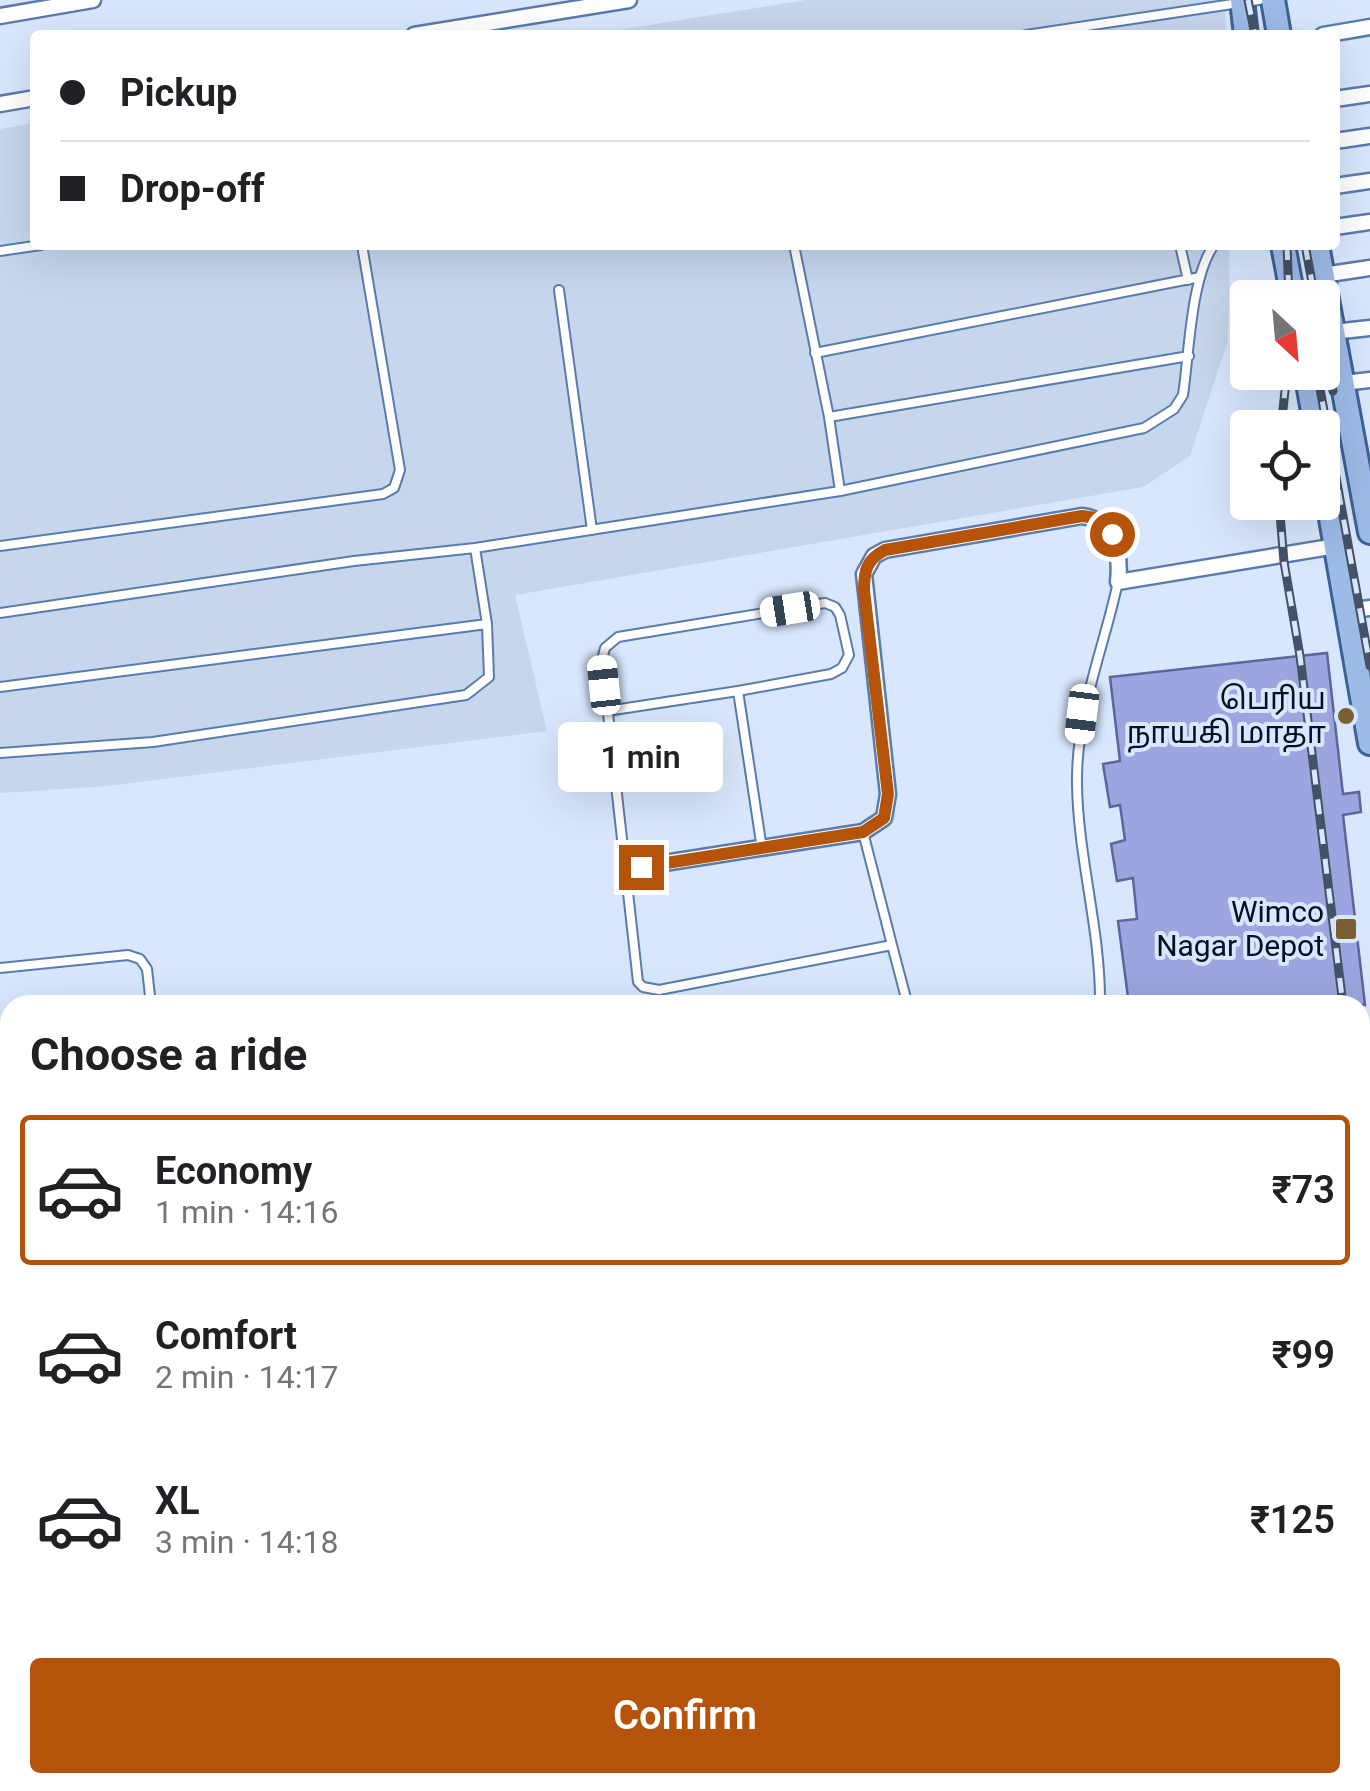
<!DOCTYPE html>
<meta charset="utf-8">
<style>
:root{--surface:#fff;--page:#f2f2f2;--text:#202124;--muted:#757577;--line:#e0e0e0;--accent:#b45309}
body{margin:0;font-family:Roboto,"Noto Sans Tamil",sans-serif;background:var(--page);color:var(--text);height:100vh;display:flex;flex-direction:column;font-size:38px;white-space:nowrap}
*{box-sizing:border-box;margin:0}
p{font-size:32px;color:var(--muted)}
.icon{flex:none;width:55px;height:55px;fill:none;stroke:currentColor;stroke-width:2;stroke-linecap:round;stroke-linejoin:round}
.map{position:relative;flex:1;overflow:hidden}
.panel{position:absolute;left:0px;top:995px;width:1370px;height:798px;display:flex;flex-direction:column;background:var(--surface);border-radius:30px 30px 0 0;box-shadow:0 10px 40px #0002}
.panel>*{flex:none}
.guide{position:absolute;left:30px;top:30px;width:1310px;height:220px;border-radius:10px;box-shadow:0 10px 40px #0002;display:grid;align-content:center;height:220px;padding:0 30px;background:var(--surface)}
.needle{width:65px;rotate:154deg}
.controls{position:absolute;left:1230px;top:280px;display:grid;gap:20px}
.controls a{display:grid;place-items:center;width:110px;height:110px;border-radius:10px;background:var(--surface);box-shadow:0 10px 40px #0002;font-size:50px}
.end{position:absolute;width:45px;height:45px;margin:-22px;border:12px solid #b45309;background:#fff;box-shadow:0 0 0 5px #fff}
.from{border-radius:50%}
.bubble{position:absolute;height:70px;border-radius:10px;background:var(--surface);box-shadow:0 10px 40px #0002;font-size:32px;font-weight:600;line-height:70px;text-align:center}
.car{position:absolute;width:30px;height:60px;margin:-30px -15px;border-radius:12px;box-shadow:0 0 8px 2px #0007;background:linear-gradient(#fff 24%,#345 0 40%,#fff 0 76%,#345 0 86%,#fff 0)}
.guide b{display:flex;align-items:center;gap:35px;height:95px;font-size:38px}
.guide b+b{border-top:2px solid var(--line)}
.guide i{width:25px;height:25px;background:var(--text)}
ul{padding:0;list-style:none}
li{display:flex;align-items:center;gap:30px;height:150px;margin:0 20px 15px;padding:0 10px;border:5px solid transparent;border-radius:10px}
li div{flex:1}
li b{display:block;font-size:38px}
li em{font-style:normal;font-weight:600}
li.current{border-color:var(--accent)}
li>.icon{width:90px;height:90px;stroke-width:1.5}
h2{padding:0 30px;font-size:45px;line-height:120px}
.action{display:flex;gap:20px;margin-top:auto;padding:20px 30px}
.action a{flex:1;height:115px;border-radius:10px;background:var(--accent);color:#fff;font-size:40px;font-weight:600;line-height:115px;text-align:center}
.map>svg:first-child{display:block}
.built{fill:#c5d6ed}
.green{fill:#fdc4c5}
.building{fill:#9ca5df;stroke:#5d659a;stroke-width:2.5}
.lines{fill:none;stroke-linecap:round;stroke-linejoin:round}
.service-casing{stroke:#5a7cac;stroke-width:12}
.minor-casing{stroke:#5a7cac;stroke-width:19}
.tertiary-casing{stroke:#5a7cac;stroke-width:22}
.primary-casing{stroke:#3d6297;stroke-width:28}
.service{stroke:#fff;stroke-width:8}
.minor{stroke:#fff;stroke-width:14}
.tertiary{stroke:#fff;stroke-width:18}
.primary{stroke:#9dbbe7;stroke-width:22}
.rail-casing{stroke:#455265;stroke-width:9}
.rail{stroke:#d8e7fd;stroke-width:5;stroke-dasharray:15;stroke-linecap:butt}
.route{stroke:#b45309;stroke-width:12}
.poi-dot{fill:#7b5f32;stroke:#d8e7fd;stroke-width:4}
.labels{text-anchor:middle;stroke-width:8;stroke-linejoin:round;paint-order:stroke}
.poi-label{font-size:30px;fill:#040f21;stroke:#d8e7fd;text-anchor:end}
</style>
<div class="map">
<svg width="1370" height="1791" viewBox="0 0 1370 1791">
<rect width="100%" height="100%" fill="#d8e7fd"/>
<path class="built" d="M806,0h419l1,35h-639z
M35,123v122h1195l-2,95 -38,116 -47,31 -628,108 32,136 -439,55 -108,7v-664z"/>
<path class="green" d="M1370,1441v249l-10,1v-248z"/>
<path class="building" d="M1327,653l16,141 16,-2 2,20 -18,3 22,190h-236l-11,-84 19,-2 -4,-41 -16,3 -6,-37 14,-4 -5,-35 -10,2 -7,-43 17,-3 -10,-84z"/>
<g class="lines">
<defs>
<path id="service" d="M1026,35l233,-35
M794,245l35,172 11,74
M1180,245l8,35
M0,251l41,-6
M559,290l33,240
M815,353l385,-76
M829,417l360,-61
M0,546l383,-52 11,-6 6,-18 -38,-225
M0,613l354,-52 121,-13 365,-57 304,-63 30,-19 9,-14c6,-40 8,-119 31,-150
M0,687l487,-63
M738,691l93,-17 11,-6 7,-13 -9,-40 -5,-8 -10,-4 -207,34 -13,11 -3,12 36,322 5,5 16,3 233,-45 -29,-113
M607,711l131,-20 24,158
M0,753l153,-11 313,-47 23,-18 -2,-53 -12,-76
M0,968l128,-13 12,4 7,10 4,36
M890,1005l17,-3 -15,-57
M1100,1005c1,-74 -22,-147 -23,-221 -1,-71 26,-133 41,-202
M0,1124l10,-1"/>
<path id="minor" d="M0,16l93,-16
M414,35l215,-35
M1323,35l47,-8
M1335,99l35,-5
M0,104l35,-6
M1335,141l35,-5
M1335,186l35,-5
M1335,227l35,-5
M1323,275l47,-7
M1333,332l37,-4
M1343,383l27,-3
M1347,611l23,-3
M626,869l237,-37 21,-14 4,-24 -24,-220 10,-18 11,-6 197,-34c33,4 39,38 36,66l218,-36
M1360,1121l10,-2
M1360,1176l10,-2
M1360,1226l10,-2
M0,1343l10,-1
M0,1409h10
M1360,1421l10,-3
M0,1474l10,-1
M0,1559l10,-1
M1360,1696l10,-1
M0,1726l10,-1
M598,1782l1,9
M705,1782l2,9
M1122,1782l2,9
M363,1791l60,-9
M630,1791l25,-9
M847,1791l26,-9"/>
<path id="tertiary" d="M445,1791l2,-9"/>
<path id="primary" d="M1242,0l4,35
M1273,0l6,35
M1283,245l10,53
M1317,245l53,287
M1306,372l10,56
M1322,467l48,276
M1360,1312l10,-3
M1360,1360l10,-2
M1360,1379l10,-2
M0,1651l10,-1
M0,1670l10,-1"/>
</defs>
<use href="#service" class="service-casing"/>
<use href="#minor" class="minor-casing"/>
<use href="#tertiary" class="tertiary-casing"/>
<use href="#primary" class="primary-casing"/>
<use href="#service" class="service"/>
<use href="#minor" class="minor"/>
<use href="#tertiary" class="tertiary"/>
<use href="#primary" class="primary"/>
<defs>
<path id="rail" d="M1248,0l7,35
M1287,245l2,53
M1305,245l10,53
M1322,337l11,54
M1317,372l53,294
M1281,428l6,-56
M1279,502l5,60 16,94 43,349"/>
</defs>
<use href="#rail" class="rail-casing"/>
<use href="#rail" class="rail"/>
</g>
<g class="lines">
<path class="route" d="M641,867l222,-35 21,-14 4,-24 -24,-203c0,-20 2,-31 21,-41l197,-34 13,2 17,16"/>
</g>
<g class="poi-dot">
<circle cx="1346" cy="716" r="10"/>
<rect x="1334" y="917" width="24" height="24" rx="5"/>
</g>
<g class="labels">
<g class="poi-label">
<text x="1326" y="709">பெரிய<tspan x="1326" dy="34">நாயகி மாதா</tspan></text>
<text x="1324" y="922">Wimco<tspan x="1324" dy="34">Nagar Depot</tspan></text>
</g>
</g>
</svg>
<div class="controls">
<a><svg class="needle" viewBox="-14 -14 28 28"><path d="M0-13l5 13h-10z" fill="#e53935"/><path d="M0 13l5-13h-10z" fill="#757577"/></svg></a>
<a><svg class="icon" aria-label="locate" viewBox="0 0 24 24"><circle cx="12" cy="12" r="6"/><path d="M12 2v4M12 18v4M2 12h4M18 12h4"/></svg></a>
</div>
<i class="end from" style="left:1112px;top:534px"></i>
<i class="end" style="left:641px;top:867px"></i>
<div class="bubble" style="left:558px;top:722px;width:165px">1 min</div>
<i class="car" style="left:790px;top:609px;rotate:261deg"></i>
<i class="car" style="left:604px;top:685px;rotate:354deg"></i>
<i class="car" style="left:1082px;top:714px;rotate:187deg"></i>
<div class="guide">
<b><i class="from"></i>Pickup</b>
<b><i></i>Drop-off</b>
</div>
<section class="panel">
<h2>Choose a ride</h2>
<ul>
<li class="current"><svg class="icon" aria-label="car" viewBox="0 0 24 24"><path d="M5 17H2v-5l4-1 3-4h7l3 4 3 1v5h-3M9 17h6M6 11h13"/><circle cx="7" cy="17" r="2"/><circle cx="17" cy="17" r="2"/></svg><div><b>Economy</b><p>1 min · 14:16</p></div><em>₹73</em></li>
<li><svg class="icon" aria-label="car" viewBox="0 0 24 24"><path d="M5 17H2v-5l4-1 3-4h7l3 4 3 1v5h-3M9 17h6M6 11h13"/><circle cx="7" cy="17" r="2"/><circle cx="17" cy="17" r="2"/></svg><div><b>Comfort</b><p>2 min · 14:17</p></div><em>₹99</em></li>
<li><svg class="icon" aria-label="car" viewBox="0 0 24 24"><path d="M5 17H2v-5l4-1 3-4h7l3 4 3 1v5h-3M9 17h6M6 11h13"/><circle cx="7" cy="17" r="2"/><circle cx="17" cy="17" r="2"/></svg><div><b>XL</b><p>3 min · 14:18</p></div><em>₹125</em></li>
</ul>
<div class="action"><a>Confirm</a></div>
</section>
</div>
